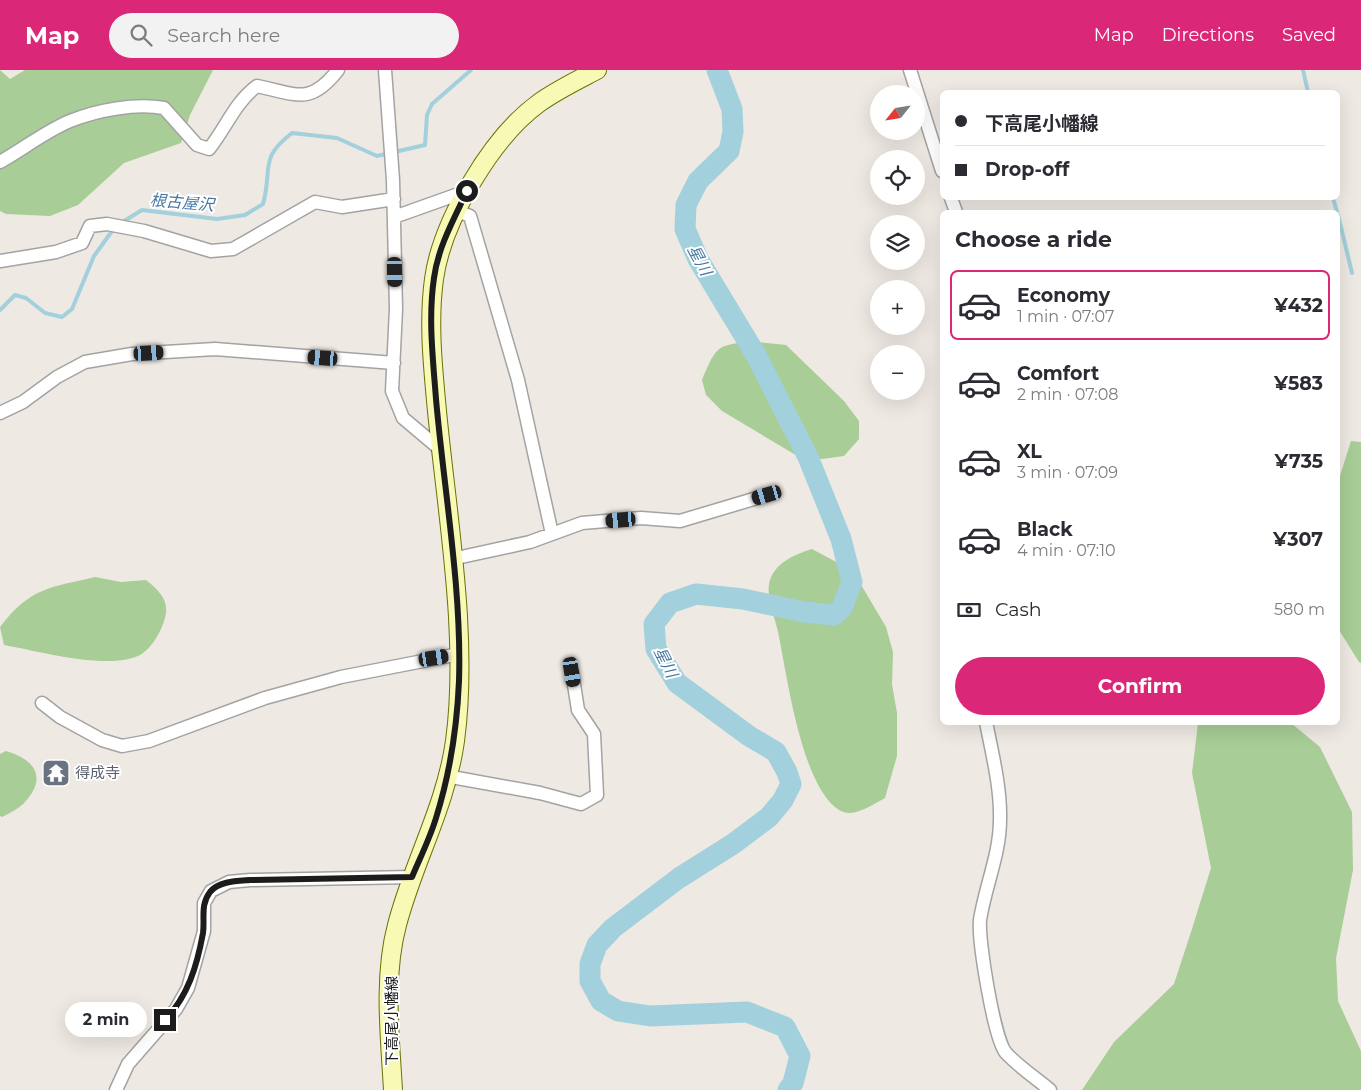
<!DOCTYPE html>
<meta charset="utf-8">
<style>
:root{--surface:#fff;--page:#f2f2f3;--text:#2b2b33;--muted:#7c7c81;--line:#e1e1e2;--accent:#db2777}
body{margin:0;font-family:Montserrat,"Noto Sans JP",sans-serif;background:var(--page);color:var(--text);height:100vh;display:flex;flex-direction:column;font-size:19px;white-space:nowrap}
*{box-sizing:border-box;margin:0}
p{font-size:16px;color:var(--muted)}
.icon{flex:none;width:28px;height:28px;fill:none;stroke:currentColor;stroke-width:2;stroke-linecap:round;stroke-linejoin:round}
.map{position:relative;flex:1;overflow:hidden}
.sheet{position:absolute;left:940px;top:140px;width:400px;height:515px;display:flex;flex-direction:column;background:var(--surface);border-radius:8px;box-shadow:0 5px 20px #0002}
.sheet>*{flex:none}
.banner{position:absolute;left:940px;top:20px;width:400px;height:110px;border-radius:8px;box-shadow:0 5px 20px #0002;display:grid;align-content:center;height:110px;padding:0 15px;background:var(--surface)}
.needle{width:32px;rotate:240deg}
.tools{position:absolute;left:870px;top:15px;display:grid;gap:10px}
.tools a{display:grid;place-items:center;width:55px;height:55px;border-radius:50%;background:var(--surface);box-shadow:0 5px 20px #0002;font-size:25px}
.end{position:absolute;width:22px;height:22px;margin:-11px;border:6px solid #1c1c1c;background:#fff;box-shadow:0 0 0 2px #fff}
.from{border-radius:50%}
.bubble{position:absolute;height:35px;border-radius:18px;background:var(--surface);box-shadow:0 5px 20px #0002;font-size:16px;font-weight:700;line-height:35px;text-align:center}
.car{position:absolute;width:15px;height:30px;margin:-15px -8px;border-radius:6px;box-shadow:0 0 4px 1px #0007;background:linear-gradient(#222 24%,#8ab4d8 0 40%,#222 0 76%,#8ab4d8 0 86%,#222 0)}
.banner b{display:flex;align-items:center;gap:18px;height:48px;font-size:19px}
.banner b+b{border-top:1px solid var(--line)}
.banner i{width:12px;height:12px;background:var(--text)}
ul{padding:0;list-style:none}
li{display:flex;align-items:center;gap:15px;height:70px;margin:0 10px 8px;padding:0 5px;border:2px solid transparent;border-radius:8px}
li div{flex:1}
li b{display:block;font-size:19px}
li em{font-style:normal;font-weight:700}
li.on{border-color:var(--accent)}
li>.icon{width:45px;height:45px;stroke-width:1.5}
h2{padding:0 15px;font-size:22px;line-height:60px}
.pay{display:flex;align-items:center;gap:12px;height:55px;padding:0 15px;font-size:19px}
.pay p{margin-inline-start:auto}
.primary-button{display:flex;gap:10px;margin-top:auto;padding:10px 15px}
.primary-button a{flex:1;height:58px;border-radius:30px;background:var(--accent);color:#fff;font-size:20px;font-weight:700;line-height:58px;text-align:center}
header{display:flex;align-items:center;gap:30px;box-sizing:border-box;height:70px;padding:0 25px;background:var(--accent);color:#fff}
header strong{font-size:24px}
nav{display:flex;gap:28px;margin-inline-start:auto;font-size:18px}
.search{width:350px;height:45px;background:var(--page);display:flex;align-items:center;gap:12px;box-sizing:border-box;padding:0 18px;border-radius:28px;color:var(--muted);font-size:19px}
.map>svg:first-child{display:block}
.forest{fill:#a8cd96}
.lines{fill:none;stroke-linecap:round;stroke-linejoin:round}
.stream{stroke:#a2d0dc;stroke-width:4}
.river{stroke:#a2d0dc;stroke-width:21}
.minor-casing{stroke:#a3a3a3;stroke-width:15}
.secondary-casing{stroke:#697205;stroke-width:20}
.minor{stroke:#fff;stroke-width:12}
.secondary{stroke:#f8f9b5;stroke-width:18}
.route{stroke:#1c1c1c;stroke-width:6}
.labels{text-anchor:middle;stroke-width:4;stroke-linejoin:round;paint-order:stroke}
.worship-label{font-size:15px;fill:#5b616d;stroke:#fff;text-anchor:start}
.street-label{font-size:15px;fill:#1c1c1c;stroke:#fff}
.water-label{font-size:16px;font-style:italic;fill:#4778a3;stroke:#fff}
</style>
<header>
<strong>Map</strong>
<div class="search"><svg class="icon" aria-label="search" viewBox="0 0 24 24"><circle cx="10" cy="10" r="6"/><path d="M15 15l6 6"/></svg>Search here</div>
<nav><a>Map</a><a>Directions</a><a>Saved</a></nav>
</header>
<div class="map">
<svg width="1361" height="1020" viewBox="0 0 1361 1020">
<rect width="100%" height="100%" fill="#eee9e2"/>
<path class="forest" d="M0,0l10,9 15,-9h188l-23,45 -9,28 -57,20 -46,42 -28,11 -44,-2 -6,-3z
M756,272l30,3 58,56 15,20v18l-15,17 -22,3 -28,-5 -72,-43 -16,-16 -4,-15c15,-35 15,-36 54,-38z
M1351,371l10,1v221l-2,-1 -20,-32 -1,-148z
M812,479l26,14 19,15 29,49 7,25 -1,32 5,29v43l-12,42c-13,7 -32,21 -46,12 -38,-24 -52,-136 -61,-178 -3,-15 -13,-36 -8,-52 6,-18 26,-26 42,-31z
M95,507l26,5 25,-2c14,11 25,22 18,41 -3,11 -13,28 -24,34 -31,16 -102,-4 -136,-10l-4,-18c31,-40 49,-39 95,-50z
M1198,653h93l29,24 32,65 1,58 -17,88 2,43 23,50v39h-279l32,-48 60,-58 17,-52 20,-64 -19,-95z
M6,681c28,8 42,26 19,51 -5,6 -15,11 -23,15l-2,-1v-62z"/>
<g class="lines">
<path class="stream" d="M1303,0l5,22
M1333,128l4,14
M1338,145l14,58
M121,153l21,-13 75,9 28,-4 18,-11c10,-35 -5,-45 29,-71l45,5 40,18 48,-11 2,-30 5,-11 39,-34
M0,240l15,-15 11,3 19,15 17,4 10,-8 22,-53 21,-29"/>
<path class="river" d="M717,0l15,39 1,23 -4,19 -31,30 -12,24 -1,24 13,30 58,96 52,102 33,82 11,43 -10,26 -8,7 -30,-3 -61,-13 -47,-5 -26,9 -16,21 2,25 21,34 72,53 27,16 11,20 4,12 -8,16 -14,17 -36,27 -54,34 -66,50 -16,17 -7,19v17l11,20 17,10 32,5 97,-4 38,15 15,29 -7,27 -5,7"/>
<defs>
<path id="minor" d="M385,0l8,110 3,129 -4,82 11,27 38,32
M910,0l32,101
M0,92c23,-13 46,-31 70,-41 28,-11 65,-18 94,-13l33,37 12,4c17,-21 26,-47 48,-63 39,8 53,20 81,-16
M951,128l5,14
M457,141l13,5 48,164 34,154
M394,147l73,-26
M0,191l56,-9 26,-9 8,-17 17,-2 37,7 67,20 22,-2 82,-47 27,5 52,-8
M0,343l23,-11 34,-25 28,-15 47,-8 83,-5 179,14
M452,489l78,-17 52,-19 59,-5 39,3 87,-26
M42,633l18,14 42,23 20,6 27,-5 116,-43 76,-21 118,-23
M986,652c6,31 15,66 14,98 0,34 -15,67 -20,100 -2,20 14,119 26,133 13,14 30,25 44,37
M446,706l94,17 41,11 16,-9 -3,-61 -16,-24 -6,-38
M116,1020l12,-26 48,-55 12,-21 16,-57v-28l7,-12 18,-9 21,-2 162,-3"/>
<path id="secondary" d="M393,1020c-3,-53 -10,-113 4,-165 16,-62 49,-119 58,-184 14,-104 -8,-225 -18,-330 -4,-43 -9,-88 -3,-132 8,-58 58,-142 105,-176 18,-13 39,-23 58,-33"/>
</defs>
<use href="#minor" class="minor-casing"/>
<use href="#secondary" class="secondary-casing"/>
<use href="#minor" class="minor"/>
<use href="#secondary" class="secondary"/>
</g>
<g class="lines">
<path class="route" d="M165,950c23,-24 32,-54 38,-87 2,-14 -3,-28 7,-41 9,-11 27,-11 40,-12l162,-3c8,-19 18,-39 24,-59 14,-45 21,-90 23,-137 3,-91 -15,-191 -23,-282 -3,-40 -8,-81 -2,-121 4,-31 20,-59 33,-87"/>
</g>
<defs>
<symbol id="temple-square" viewBox="-11 -11 22 22"><rect x="-9" y="-9" width="18" height="18" rx="4" fill="#6b7280" stroke="#fff"/><path d="M0-6L5-2H3V0L6.5 2.5H4V6H1.5V3h-3V6H-4V2.5H-6.5L-3 0V-2H-5Z" fill="#fff"/></symbol>
</defs>
<g fill-rule="evenodd">
<use href="#temple-square" x="40" y="687" width="32" height="32"/>
</g>
<g class="labels">
<g class="worship-label">
<text x="75" y="708">得成寺</text>
</g>
<g class="street-label">
<text transform="translate(392 951) rotate(-90)" y="5">下高尾小幡線</text>
</g>
<g class="water-label">
<text transform="translate(182 132) rotate(5)" y="6">根古屋沢</text>
<text transform="translate(700 190) rotate(62)" y="6">星川</text>
<text transform="translate(666 592) rotate(63)" y="6">星川</text>
</g>
</g>
</svg>
<div class="tools">
<a><svg class="needle" viewBox="-14 -14 28 28"><path d="M0-13l5 13h-10z" fill="#e53935"/><path d="M0 13l5-13h-10z" fill="#7c7c81"/></svg></a>
<a><svg class="icon" aria-label="locate" viewBox="0 0 24 24"><circle cx="12" cy="12" r="6"/><path d="M12 2v4M12 18v4M2 12h4M18 12h4"/></svg></a>
<a><svg class="icon" aria-label="layers" viewBox="0 0 24 24"><path d="M12 4l9 5-9 5-9-5zM3 14l9 5 9-5"/></svg></a>
<a>+</a>
<a>−</a>
</div>
<i class="end from" style="left:467px;top:121px"></i>
<i class="end" style="left:165px;top:950px"></i>
<div class="bubble" style="left:65px;top:932px;width:82px">2 min</div>
<i class="car" style="left:395px;top:202px;rotate:179deg"></i>
<i class="car" style="left:149px;top:283px;rotate:87deg"></i>
<i class="car" style="left:323px;top:288px;rotate:274deg"></i>
<i class="car" style="left:767px;top:425px;rotate:254deg"></i>
<i class="car" style="left:621px;top:450px;rotate:265deg"></i>
<i class="car" style="left:434px;top:588px;rotate:81deg"></i>
<i class="car" style="left:572px;top:602px;rotate:171deg"></i>
<div class="banner">
<b><i class="from"></i>下高尾小幡線</b>
<b><i></i>Drop-off</b>
</div>
<section class="sheet">
<h2>Choose a ride</h2>
<ul>
<li class="on"><svg class="icon" aria-label="car" viewBox="0 0 24 24"><path d="M5 17H2v-5l4-1 3-4h7l3 4 3 1v5h-3M9 17h6M6 11h13"/><circle cx="7" cy="17" r="2"/><circle cx="17" cy="17" r="2"/></svg><div><b>Economy</b><p>1 min · 07:07</p></div><em>¥432</em></li>
<li><svg class="icon" aria-label="car" viewBox="0 0 24 24"><path d="M5 17H2v-5l4-1 3-4h7l3 4 3 1v5h-3M9 17h6M6 11h13"/><circle cx="7" cy="17" r="2"/><circle cx="17" cy="17" r="2"/></svg><div><b>Comfort</b><p>2 min · 07:08</p></div><em>¥583</em></li>
<li><svg class="icon" aria-label="car" viewBox="0 0 24 24"><path d="M5 17H2v-5l4-1 3-4h7l3 4 3 1v5h-3M9 17h6M6 11h13"/><circle cx="7" cy="17" r="2"/><circle cx="17" cy="17" r="2"/></svg><div><b>XL</b><p>3 min · 07:09</p></div><em>¥735</em></li>
<li><svg class="icon" aria-label="car" viewBox="0 0 24 24"><path d="M5 17H2v-5l4-1 3-4h7l3 4 3 1v5h-3M9 17h6M6 11h13"/><circle cx="7" cy="17" r="2"/><circle cx="17" cy="17" r="2"/></svg><div><b>Black</b><p>4 min · 07:10</p></div><em>¥307</em></li>
</ul>
<div class="pay"><svg class="icon" aria-label="cash" viewBox="0 0 24 24"><path d="M3 7h18v10H3z"/><circle cx="12" cy="12" r="2"/></svg>Cash<p>580 m</p></div>
<div class="primary-button"><a>Confirm</a></div>
</section>
</div>
